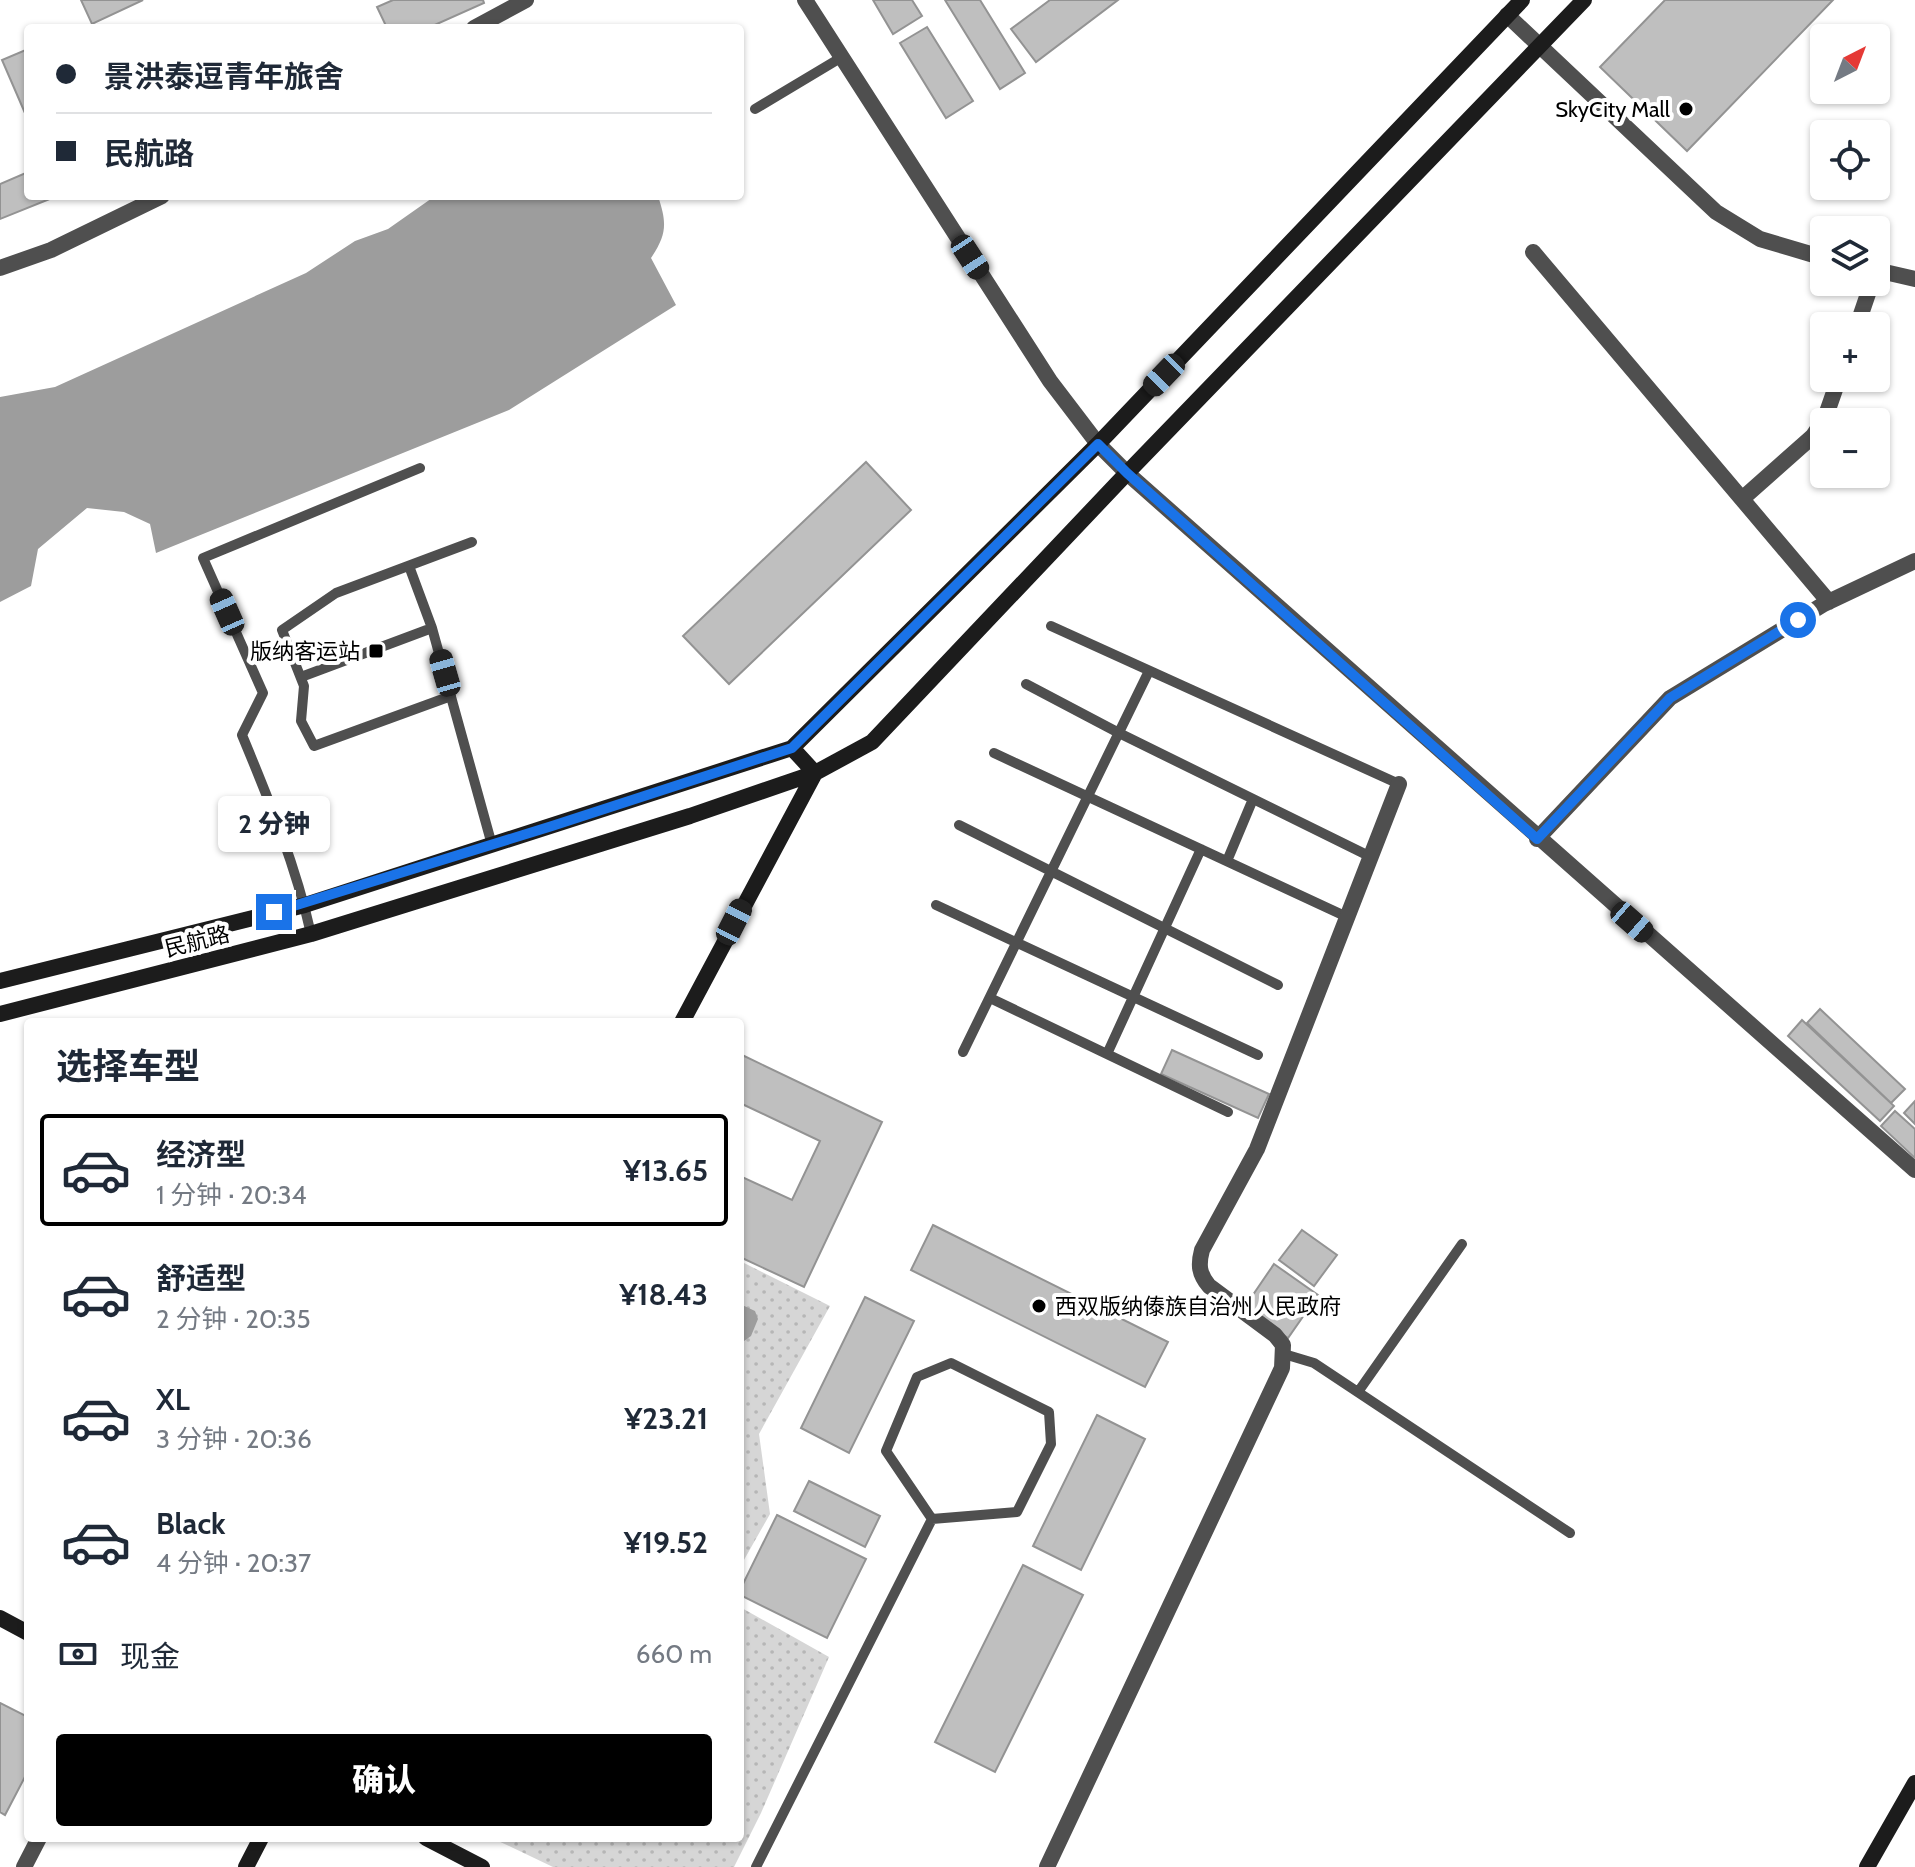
<!DOCTYPE html>
<html lang="zh">
<meta charset="utf-8">
<style>
:root{--surface:#fff;--page:#f6f6f7;--text:#1f2937;--muted:#747a83;--line:#e0e1e3;--accent:#000}
body{margin:0;font-family:Cabin,"Noto Sans SC",sans-serif;background:var(--page);color:var(--text);height:100vh;display:flex;flex-direction:column;font-size:30px;white-space:nowrap}
*{box-sizing:border-box;margin:0}
p{font-size:26px;color:var(--muted)}
.icon{flex:none;width:44px;height:44px;fill:none;stroke:currentColor;stroke-width:2;stroke-linecap:round;stroke-linejoin:round}
.map{position:relative;flex:1;overflow:hidden}
.panel{position:absolute;left:24px;top:1018px;width:720px;height:824px;display:flex;flex-direction:column;background:var(--surface);border-radius:8px;box-shadow:0 2px 6px #0004}
.panel>*{flex:none}
.banner{position:absolute;left:24px;top:24px;width:720px;height:176px;border-radius:8px;box-shadow:0 2px 6px #0004;display:grid;align-content:center;height:176px;padding:0 32px;background:var(--surface)}
.needle{width:52px;rotate:42deg}
.tools{position:absolute;left:1810px;top:24px;display:grid;gap:16px}
.tools a{display:grid;place-items:center;width:80px;height:80px;border-radius:8px;background:var(--surface);box-shadow:0 2px 6px #0004;font-size:40px}
.end{position:absolute;width:36px;height:36px;margin:-18px;border:10px solid #1a73e8;background:#fff;box-shadow:0 0 0 4px #fff}
.from{border-radius:50%}
.bubble{position:absolute;height:56px;border-radius:8px;background:var(--surface);box-shadow:0 2px 6px #0004;font-size:26px;font-weight:800;line-height:56px;text-align:center}
.car{position:absolute;width:24px;height:48px;margin:-24px -12px;border-radius:10px;box-shadow:0 0 6px 2px #0007;background:linear-gradient(#222 24%,#8ab4d8 0 40%,#222 0 76%,#8ab4d8 0 86%,#222 0)}
.banner b{display:flex;align-items:center;gap:28px;height:76px;font-size:30px}
.banner b+b{border-top:2px solid var(--line)}
.banner i{width:20px;height:20px;background:var(--text)}
ul{padding:0;list-style:none}
li{display:flex;align-items:center;gap:24px;height:112px;margin:0 16px 12px;padding:0 16px;border:4px solid transparent;border-radius:8px}
li div{flex:1}
li b{display:block;font-size:30px}
li em{font-style:normal;font-weight:800}
li.on{border-color:var(--accent)}
li>.icon{width:72px;height:72px;stroke-width:1.5}
h2{padding:0 32px;font-size:36px;line-height:96px}
.pay{display:flex;align-items:center;gap:20px;height:88px;padding:0 32px;font-size:30px}
.pay p{margin-inline-start:auto}
.button{display:flex;gap:16px;margin-top:auto;padding:16px 32px}
.button a{flex:1;height:92px;border-radius:8px;background:var(--accent);color:#fff;font-size:32px;font-weight:800;line-height:92px;text-align:center}
.map>svg:first-child{display:block}
.green{fill:url(#green-dots)}
.water{fill:#9d9d9d}
.building{fill:#bfbfbf;stroke:#939393;stroke-width:2}
.lines{fill:none;stroke-linecap:round;stroke-linejoin:round}
.service{stroke:#4f4f4f;stroke-width:10}
.minor{stroke:#4f4f4f;stroke-width:16}
.secondary{stroke:#1c1c1c;stroke-width:16}
.route{stroke:#1a73e8;stroke-width:10}
.poi-dot{fill:#000;stroke:#fff;stroke-width:3}
.labels{text-anchor:middle;stroke-width:8;stroke-linejoin:round;paint-order:stroke}
.poi-label{font-size:22px;fill:#000;stroke:#fff;text-anchor:end}
.street-label{font-size:22px;fill:#000;stroke:#fff}
</style>
<div class="map">
<svg width="1915" height="1867" viewBox="0 0 1915 1867">
<defs>
<pattern id="green-dots" width="8" height="8" patternUnits="userSpaceOnUse" patternTransform="scale(2)"><rect width="8" height="8" fill="#d6d6d6"/><path d="M2 2h.1M6 6h.1" fill="none" stroke="#b6b6b6" stroke-width="1.8" stroke-linecap="round"/></pattern>
</defs>
<rect width="100%" height="100%" fill="#fff"/>
<path class="green" d="M740,1261l90,45 -71,128 11,80 -30,53z
M740,1607l89,50 -68,156 -27,54h-181l-61,-29h248z"/>
<path class="water" d="M435,196h223c9,27 9,38 -7,62l25,47 -167,105 -353,143 -6,-29 -26,-12 -37,-4 -49,41 -7,37 -31,16v-205l55,-10 251,-114 49,-32 33,-12z
M740,1304l15,7 3,8 -7,17 -11,8z"/>
<path class="building" d="M81,0h62l-51,24z
M393,0h90l1,3 -56,25h-41l-10,-21z
M873,0h39l10,16 -29,18z
M945,0h35l45,73 -25,16z
M1050,0h68l-82,62 -25,-33z
M1665,0h168l-146,151 -87,-84z
M927,27l46,74 -27,17 -46,-75z
M28,49v71l-26,-60z
M28,172v24h29l-57,23v-35z
M866,462l45,48 -182,174 -46,-48z
M1820,1009l85,80 -14,14 -84,-80z
M1802,1020l92,86 -14,15 -92,-85z
M1172,1050l97,44 -11,24 -97,-44z
M740,1054l142,68 -78,165 -64,-30v-81l52,24 28,-59 -80,-38z
M1915,1101v23l-11,-11z
M1895,1111l20,18v29l-34,-32z
M933,1225l235,117 -23,45 -234,-117z
M1302,1230l35,25 -23,31 -35,-26z
M1274,1264l44,31 -30,43 -44,-30z
M865,1297l49,24 -65,132 -48,-25z
M1097,1415l48,24 -64,131 -48,-24z
M809,1481l71,35 -15,31 -71,-36z
M777,1515l89,44 -39,79 -87,-43v-5z
M1023,1565l60,30 -88,177 -60,-30z
M0,1703l28,14v54l-23,44 -5,-3z"/>
<g class="lines">
<path class="service" d="M755,109l87,-52
M409,566l23,62 60,217
M1051,626l348,158
M301,677l131,-49
M1026,684l93,49 252,124
M451,696l-137,50 -13,-25 3,-35 -22,-56 54,-37 136,-51
M994,753l353,164
M959,825l319,160
M1227,861l26,-62
M936,905l322,150
M311,934c-15,-68 -42,-134 -69,-199l21,-42 -60,-135 217,-90
M990,998l238,114
M963,1052l186,-381
M1107,1054l94,-205
M1284,1354l30,9 256,170
M951,1363l98,49 2,32 -34,68 -85,7 -46,-68 31,-74z
M1358,1392l104,-148
M756,1867l176,-348"/>
<path class="minor" d="M805,0l245,381 48,63 29,29 788,697
M1507,15l209,197 44,27 64,19
M474,28l52,-28
M1533,252l296,350
M0,268l51,-18 111,-54
M1876,270l39,9
M1857,326l15,-44
M1742,499l71,-63 12,-18 14,-40
M1537,839l133,-141 154,-94 91,-43
M24,1867l15,-29
M1047,1867l235,-499 1,-23 -8,-10 -66,-49c-10,-12 -11,-21 -7,-36l55,-101 142,-365"/>
<path class="secondary" d="M0,981l305,-76 487,-157 306,-304 424,-444
M0,1014l311,-80 379,-118 125,-43 57,-31 255,-269 457,-473
M682,1022l133,-249 -23,-25
M0,1618l28,15
M426,1838l56,29
M246,1867l15,-29
M1867,1867l48,-84"/>
</g>
<g class="lines">
<path class="route" d="M274,912l278,-86 240,-78 306,-304 29,29 410,366 133,-141 128,-78"/>
</g>
<g class="poi-dot">
<circle cx="1686" cy="109" r="8"/>
<rect x="368" y="643" width="16" height="16" rx="4"/>
<circle cx="1039" cy="1306" r="8"/>
</g>
<g class="labels">
<g class="poi-label">
<text x="1670" y="117">SkyCity Mall</text>
<text x="360" y="659">版纳客运站</text>
<text x="1055" y="1314" text-anchor="start">西双版纳傣族自治州人民政府</text>
</g>
<g class="street-label">
<text transform="translate(197 941) rotate(-14)" y="8">民航路</text>
</g>
</g>
</svg>
<div class="tools">
<a><svg class="needle" viewBox="-14 -14 28 28"><path d="M0-13l5 13h-10z" fill="#e53935"/><path d="M0 13l5-13h-10z" fill="#747a83"/></svg></a>
<a><svg class="icon" aria-label="locate" viewBox="0 0 24 24"><circle cx="12" cy="12" r="6"/><path d="M12 2v4M12 18v4M2 12h4M18 12h4"/></svg></a>
<a><svg class="icon" aria-label="layers" viewBox="0 0 24 24"><path d="M12 4l9 5-9 5-9-5zM3 14l9 5 9-5"/></svg></a>
<a>+</a>
<a>−</a>
</div>
<i class="end from" style="left:1798px;top:620px"></i>
<i class="end" style="left:274px;top:912px"></i>
<div class="bubble" style="left:218px;top:796px;width:112px">2 分钟</div>
<i class="car" style="left:970px;top:257px;rotate:147deg"></i>
<i class="car" style="left:1164px;top:375px;rotate:224deg"></i>
<i class="car" style="left:227px;top:612px;rotate:336deg"></i>
<i class="car" style="left:445px;top:673px;rotate:344deg"></i>
<i class="car" style="left:734px;top:922px;rotate:27deg"></i>
<i class="car" style="left:1632px;top:922px;rotate:131deg"></i>
<div class="banner">
<b><i class="from"></i>景洪泰逗青年旅舍</b>
<b><i></i>民航路</b>
</div>
<section class="panel">
<h2>选择车型</h2>
<ul>
<li class="on"><svg class="icon" aria-label="car" viewBox="0 0 24 24"><path d="M5 17H2v-5l4-1 3-4h7l3 4 3 1v5h-3M9 17h6M6 11h13"/><circle cx="7" cy="17" r="2"/><circle cx="17" cy="17" r="2"/></svg><div><b>经济型</b><p>1 分钟 · 20:34</p></div><em>¥13.65</em></li>
<li><svg class="icon" aria-label="car" viewBox="0 0 24 24"><path d="M5 17H2v-5l4-1 3-4h7l3 4 3 1v5h-3M9 17h6M6 11h13"/><circle cx="7" cy="17" r="2"/><circle cx="17" cy="17" r="2"/></svg><div><b>舒适型</b><p>2 分钟 · 20:35</p></div><em>¥18.43</em></li>
<li><svg class="icon" aria-label="car" viewBox="0 0 24 24"><path d="M5 17H2v-5l4-1 3-4h7l3 4 3 1v5h-3M9 17h6M6 11h13"/><circle cx="7" cy="17" r="2"/><circle cx="17" cy="17" r="2"/></svg><div><b>XL</b><p>3 分钟 · 20:36</p></div><em>¥23.21</em></li>
<li><svg class="icon" aria-label="car" viewBox="0 0 24 24"><path d="M5 17H2v-5l4-1 3-4h7l3 4 3 1v5h-3M9 17h6M6 11h13"/><circle cx="7" cy="17" r="2"/><circle cx="17" cy="17" r="2"/></svg><div><b>Black</b><p>4 分钟 · 20:37</p></div><em>¥19.52</em></li>
</ul>
<div class="pay"><svg class="icon" aria-label="cash" viewBox="0 0 24 24"><path d="M3 7h18v10H3z"/><circle cx="12" cy="12" r="2"/></svg>现金<p>660 m</p></div>
<div class="button"><a>确认</a></div>
</section>
</div>
